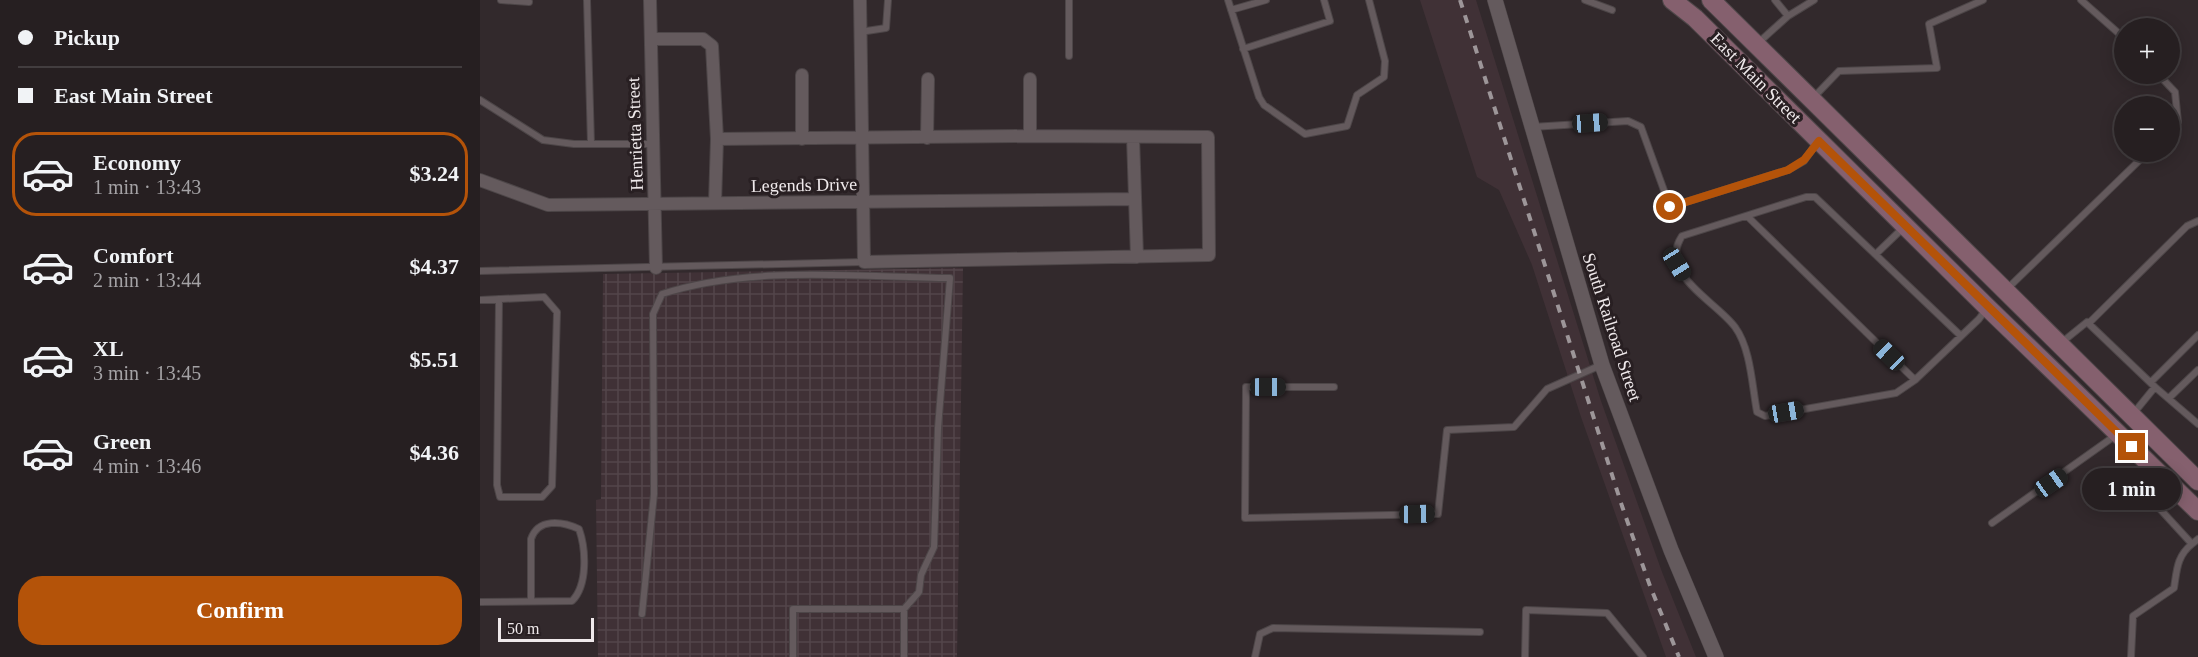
<!DOCTYPE html>
<meta charset="utf-8">
<style>
:root{--surface:#261f21;--page:#2e272a;--text:#f1f3f6;--muted:#a4a2a5;--line:#423d3f;--accent:#b45309}
body{margin:0;font-family:"Times New Roman",serif;background:var(--page);color:var(--text);height:100vh;display:flex;flex-direction:column;font-size:22px;white-space:nowrap}
*{box-sizing:border-box;margin:0}
p{font-size:20px;color:var(--muted)}
.icon{flex:none;width:33px;height:33px;fill:none;stroke:currentColor;stroke-width:2;stroke-linecap:round;stroke-linejoin:round}
.map{position:relative;flex:1;overflow:hidden}
.sheet{display:flex;flex-direction:column;background:var(--surface);width:480px}
.sheet>*{flex:none}
.top-card{display:grid;align-content:center;height:132px;padding:0 18px;background:var(--surface)}
.fabs{position:absolute;left:1634px;top:18px;display:grid;gap:12px}
.fabs a{display:grid;place-items:center;width:66px;height:66px;border-radius:50%;background:var(--surface);box-shadow:0 3px 15px #0003,0 0 0 2px var(--line);font-size:30px}
.scale{position:absolute;left:18px;bottom:15px;width:96px;box-sizing:border-box;padding-left:6px;border:3px solid #efe9eb;border-top:0;font-size:16px;line-height:21px;white-space:nowrap;color:#efe9eb;-webkit-text-stroke:4px #281f22;paint-order:stroke}
.end{position:absolute;width:27px;height:27px;margin:-14px;border:8px solid #b45309;background:#fff;box-shadow:0 0 0 3px #fff}
.from{border-radius:50%}
.bubble{position:absolute;height:42px;border-radius:21px;background:var(--surface);box-shadow:0 3px 15px #0003,0 0 0 2px var(--line);font-size:20px;font-weight:700;line-height:42px;text-align:center}
.car{position:absolute;width:18px;height:36px;margin:-18px -9px;border-radius:8px;box-shadow:0 0 4px 2px #0007;background:linear-gradient(#222 24%,#8ab4d8 0 40%,#222 0 76%,#8ab4d8 0 86%,#222 0)}
.top-card b{display:flex;align-items:center;gap:21px;height:57px;font-size:22px}
.top-card b+b{border-top:2px solid var(--line)}
.top-card i{width:15px;height:15px;background:var(--text)}
ul{padding:0;list-style:none}
li{display:flex;align-items:center;gap:18px;height:84px;margin:0 12px 9px;padding:0 6px;border:3px solid transparent;border-radius:24px}
li div{flex:1}
li b{display:block;font-size:22px}
li em{font-style:normal;font-weight:700}
li.selected{border-color:var(--accent)}
li>.icon{width:54px;height:54px;stroke-width:1.5}
.primary-button{display:flex;gap:12px;margin-top:auto;padding:12px 18px}
.primary-button a{flex:1;height:69px;border-radius:24px;background:var(--accent);color:#fff;font-size:24px;font-weight:700;line-height:69px;text-align:center}
main{display:flex;flex:1;min-height:0}
.map>svg:first-child{display:block}
.built{fill:#403136}
.industrial{fill:url(#industrial-grid)}
.lines{fill:none;stroke-linecap:round;stroke-linejoin:round}
.service-casing{stroke:#4d4648;stroke-width:8}
.minor-casing{stroke:#4d4648;stroke-width:14}
.tertiary-casing{stroke:#4d4648;stroke-width:16}
.secondary-casing{stroke:#4d4648;stroke-width:20}
.service{stroke:#645a5d;stroke-width:6}
.minor{stroke:#645a5d;stroke-width:12}
.tertiary{stroke:#645a5d;stroke-width:15}
.secondary{stroke:#85606e;stroke-width:18}
.rail{stroke:#9d9699;stroke-width:4;stroke-dasharray:8 8;stroke-linecap:butt}
.route{stroke:#b45309;stroke-width:8}
.labels{text-anchor:middle;stroke-width:6;stroke-linejoin:round;paint-order:stroke}
.street-label{font-size:18px;fill:#efe9eb;stroke:#281f22}
</style>
<main>
<section class="sheet">
<div class="top-card">
<b><i class="from"></i>Pickup</b>
<b><i></i>East Main Street</b>
</div>
<ul>
<li class="selected"><svg class="icon" aria-label="car" viewBox="0 0 24 24"><path d="M5 17H2v-5l4-1 3-4h7l3 4 3 1v5h-3M9 17h6M6 11h13"/><circle cx="7" cy="17" r="2"/><circle cx="17" cy="17" r="2"/></svg><div><b>Economy</b><p>1 min · 13:43</p></div><em>$3.24</em></li>
<li><svg class="icon" aria-label="car" viewBox="0 0 24 24"><path d="M5 17H2v-5l4-1 3-4h7l3 4 3 1v5h-3M9 17h6M6 11h13"/><circle cx="7" cy="17" r="2"/><circle cx="17" cy="17" r="2"/></svg><div><b>Comfort</b><p>2 min · 13:44</p></div><em>$4.37</em></li>
<li><svg class="icon" aria-label="car" viewBox="0 0 24 24"><path d="M5 17H2v-5l4-1 3-4h7l3 4 3 1v5h-3M9 17h6M6 11h13"/><circle cx="7" cy="17" r="2"/><circle cx="17" cy="17" r="2"/></svg><div><b>XL</b><p>3 min · 13:45</p></div><em>$5.51</em></li>
<li><svg class="icon" aria-label="car" viewBox="0 0 24 24"><path d="M5 17H2v-5l4-1 3-4h7l3 4 3 1v5h-3M9 17h6M6 11h13"/><circle cx="7" cy="17" r="2"/><circle cx="17" cy="17" r="2"/></svg><div><b>Green</b><p>4 min · 13:46</p></div><em>$4.36</em></li>
</ul>
<div class="primary-button"><a>Confirm</a></div>
</section>
<div class="map">
<svg width="1718" height="657" viewBox="0 0 1718 657">
<defs>
<pattern id="industrial-grid" width="8" height="8" patternUnits="userSpaceOnUse" patternTransform="scale(1.5)"><rect width="8" height="8" fill="#403136"/><path d="M0 4h8M4 0v8" fill="none" stroke="#53454a"/></pattern>
</defs>
<rect width="100%" height="100%" fill="#32292c"/>
<path class="built" d="M940,0h56l125,401 61,171 34,85h-30l-85,-240 -49,-152 -33,-75 -22,-13z"/>
<path class="industrial" d="M483,268l-6,389h-359l-2,-157 5,-1 2,-225z"/>
<g class="lines">
<defs>
<path id="service" d="M21,0l28,2
M107,0l4,144
M748,0l31,97 5,8 41,29 42,-8 10,-31 27,-18 1,-16 -16,-61
M1105,0l27,10
M1295,0l13,16
M1601,0l43,38
M751,10l35,-10
M380,32l26,-4 2,-28
M1277,44l31,-28 26,-16
M763,49l87,-28 -6,-21
M589,56v-56
M1678,74l17,18 3,30 -9,9
M1332,99l27,-28 98,-3 -8,-44 54,-24
M0,100l63,40 31,4h79
M1052,127l96,-6 13,6 29,80 118,-37 16,-9 14,-20
M1267,216l168,164
M1396,254l27,-26
M0,271l384,-9
M1527,289l141,-137
M0,300l64,-3 13,15 -5,174 -10,11h-42l-3,-12 2,-186
M1609,323l98,-97 11,-5
M1481,336l-146,-139h-9l-124,39c-25,38 34,65 53,91 16,22 17,59 22,85l8,4 131,-23 19,-13 64,-61 8,-11
M1581,343l26,-21 68,65
M1671,382l47,-47
M854,387h-88l-1,131 193,-4 9,-84 67,-3 33,-38 54,-24
M1689,398l29,-28
M1653,414l22,-27 43,37
M1694,489l-13,14 -1,6 32,35 6,-5
M1512,523l124,-88
M0,602l92,-1c16,-16 14,-52 7,-72 -17,-8 -41,-11 -48,10v62
M424,609v48
M162,614l12,-120 -1,-180 9,-20c89,-29 195,-17 288,-16l-12,150 -4,119 -13,28 -2,17 -15,17h-111v48
M775,657l5,-23 13,-6 207,4
M1045,657l1,-47 81,3 36,44
M1651,657l2,-41 41,-28c3,-19 3,-32 18,-44"/>
<path id="minor" d="M170,0l6,268
M380,0l4,262 345,-7 -1,-118 -178,-1
M171,39h52l9,7 5,93 313,-3v-57
M322,75v64
M653,137l4,120
M447,138l1,-59
M0,180l68,25 586,-6
M235,203l2,-64"/>
<path id="tertiary" d="M1015,0l107,365 69,185 45,107"/>
<path id="secondary" d="M1192,0l23,18 292,289 211,204
M1231,0l487,481"/>
</defs>
<use href="#service" class="service-casing"/>
<use href="#minor" class="minor-casing"/>
<use href="#tertiary" class="tertiary-casing"/>
<use href="#secondary" class="secondary-casing"/>
<use href="#service" class="service"/>
<use href="#minor" class="minor"/>
<use href="#tertiary" class="tertiary"/>
<use href="#secondary" class="secondary"/>
<path class="rail" d="M980,0l162,506 28,80 29,71"/>
</g>
<g class="lines">
<path class="route" d="M1190,207l118,-37 16,-10 15,-19 313,306"/>
</g>
<g class="labels">
<g class="street-label">
<text transform="translate(1276 78) rotate(45)" y="6">East Main Street</text>
<text transform="translate(155 134) rotate(-92)" y="6">Henrietta Street</text>
<text transform="translate(324 185) rotate(-1)" y="6">Legends Drive</text>
<text transform="translate(1132 327) rotate(72)" y="6">South Railroad Street</text>
</g>
</g>
</svg>
<div class="fabs">
<a>+</a>
<a>−</a>
</div>
<div class="scale">50 m</div>
<i class="end from" style="left:1190px;top:207px"></i>
<i class="end" style="left:1652px;top:447px"></i>
<div class="bubble" style="left:1602px;top:468px;width:99px">1 min</div>
<i class="car" style="left:1110px;top:123px;rotate:86deg"></i>
<i class="car" style="left:1197px;top:264px;rotate:148deg"></i>
<i class="car" style="left:1409px;top:355px;rotate:314deg"></i>
<i class="car" style="left:788px;top:387px;rotate:90deg"></i>
<i class="car" style="left:1306px;top:412px;rotate:80deg"></i>
<i class="car" style="left:1571px;top:483px;rotate:55deg"></i>
<i class="car" style="left:937px;top:514px;rotate:89deg"></i>
</div>
</main>
